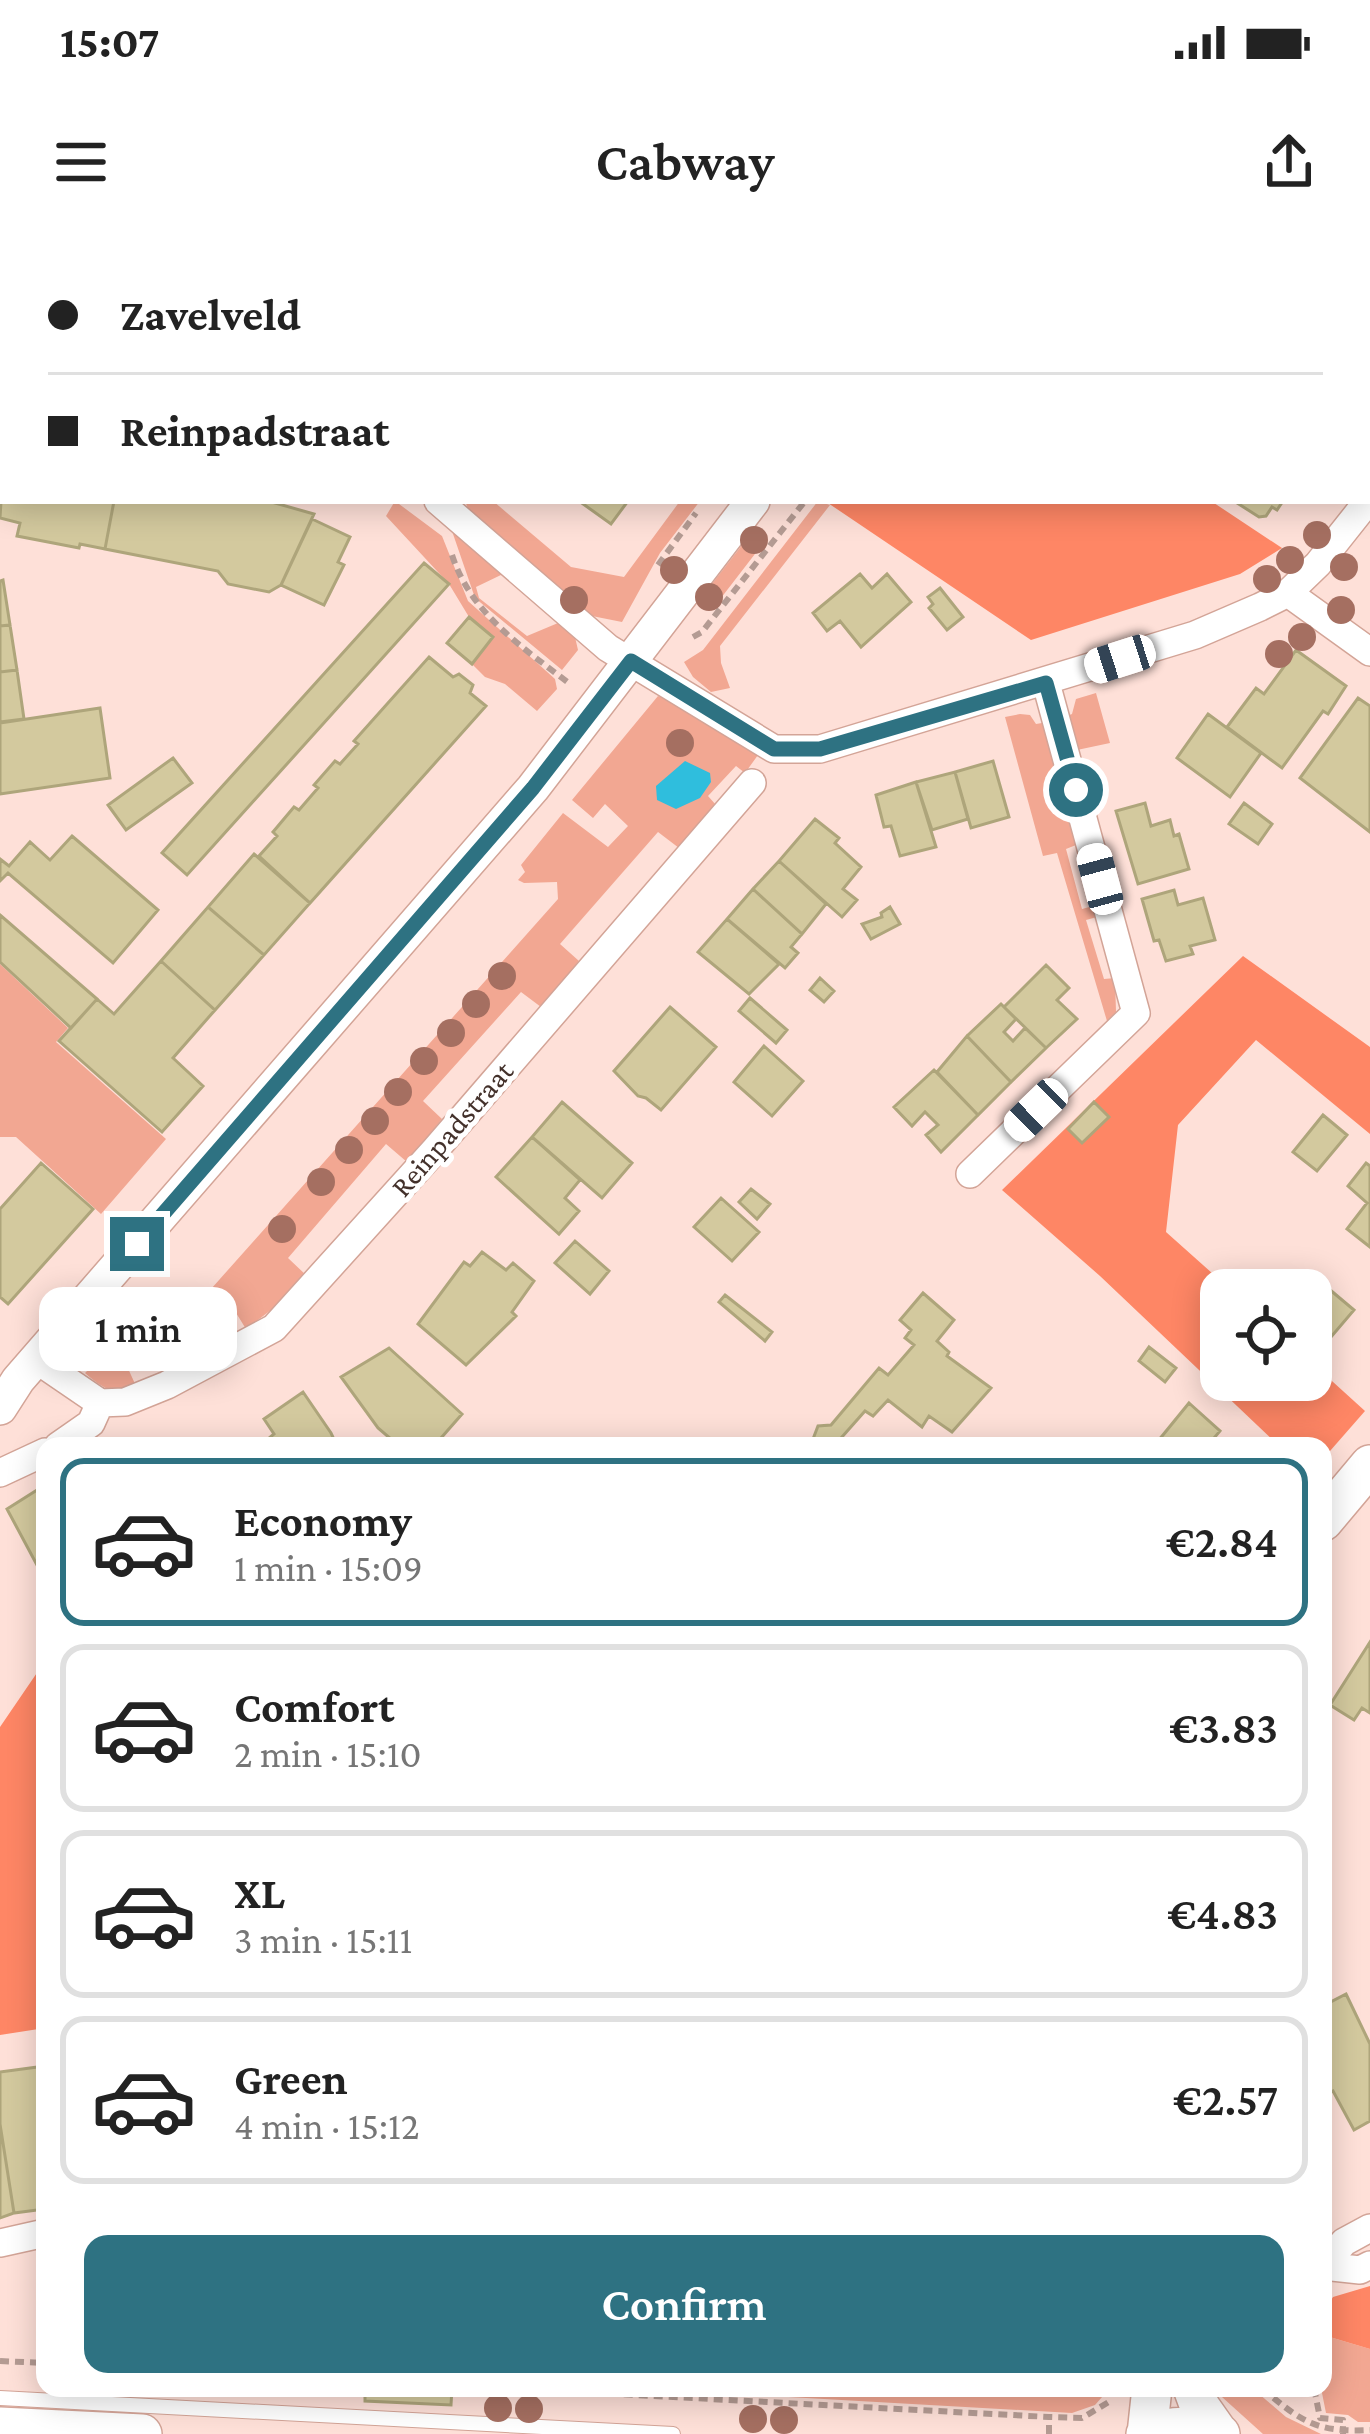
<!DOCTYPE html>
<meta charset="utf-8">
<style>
:root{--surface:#fff;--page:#f2f2f2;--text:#222;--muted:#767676;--line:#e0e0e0;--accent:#2e7282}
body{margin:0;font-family:"Crimson Pro",serif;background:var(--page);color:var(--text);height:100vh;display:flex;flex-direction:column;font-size:45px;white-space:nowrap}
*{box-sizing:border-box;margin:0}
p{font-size:39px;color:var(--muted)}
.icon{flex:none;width:66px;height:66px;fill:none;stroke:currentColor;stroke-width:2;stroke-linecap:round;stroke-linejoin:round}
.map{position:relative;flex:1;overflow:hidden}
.panel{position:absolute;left:36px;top:1197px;width:1296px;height:960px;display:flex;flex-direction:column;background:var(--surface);border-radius:24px;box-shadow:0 6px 30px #0003}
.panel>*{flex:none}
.guide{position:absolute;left:0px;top:0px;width:1371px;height:264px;box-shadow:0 6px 30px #0003;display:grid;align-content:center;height:264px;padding:0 48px;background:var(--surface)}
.fabs{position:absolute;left:1200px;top:1029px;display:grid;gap:24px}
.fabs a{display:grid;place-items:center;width:132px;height:132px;border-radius:24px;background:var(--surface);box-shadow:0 6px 30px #0003;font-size:60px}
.end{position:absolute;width:54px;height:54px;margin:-27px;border:15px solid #2e7282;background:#fff;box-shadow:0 0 0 6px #fff}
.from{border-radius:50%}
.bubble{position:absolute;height:84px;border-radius:24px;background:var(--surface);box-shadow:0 6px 30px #0003;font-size:39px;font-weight:600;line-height:84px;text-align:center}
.car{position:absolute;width:36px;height:72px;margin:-36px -18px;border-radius:15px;box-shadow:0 0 9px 3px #0007;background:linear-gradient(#fff 24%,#345 0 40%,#fff 0 76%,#345 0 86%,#fff 0)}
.guide b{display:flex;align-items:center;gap:42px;height:114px;font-size:45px}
.guide b+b{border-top:3px solid var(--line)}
.guide i{width:30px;height:30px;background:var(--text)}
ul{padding:21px 0 0;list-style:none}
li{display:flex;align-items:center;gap:36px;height:168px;margin:0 24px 18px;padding:0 24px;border:6px solid var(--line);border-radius:24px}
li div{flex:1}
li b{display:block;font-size:45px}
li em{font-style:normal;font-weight:600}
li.selected{border-color:var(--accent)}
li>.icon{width:108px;height:108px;stroke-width:1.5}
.cta{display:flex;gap:24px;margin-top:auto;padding:24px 48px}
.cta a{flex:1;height:138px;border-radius:24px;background:var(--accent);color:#fff;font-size:48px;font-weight:600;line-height:138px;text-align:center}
.status{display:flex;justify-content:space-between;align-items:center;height:84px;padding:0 60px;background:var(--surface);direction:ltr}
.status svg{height:33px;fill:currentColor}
header{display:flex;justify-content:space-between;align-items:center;height:156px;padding:0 48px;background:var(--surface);font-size:54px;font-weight:600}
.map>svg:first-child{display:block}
.green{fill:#f2a792}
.forest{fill:#fe8665}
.water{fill:#2fbedd}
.building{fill:#d3c99e;stroke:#aea57b;stroke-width:3}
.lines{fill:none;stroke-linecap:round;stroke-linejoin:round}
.service-casing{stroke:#d3a497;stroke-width:16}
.minor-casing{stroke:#d3a497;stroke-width:30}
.tertiary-casing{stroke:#d3a497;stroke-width:36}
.secondary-casing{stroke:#d3a497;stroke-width:42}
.path{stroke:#b49b93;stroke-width:6;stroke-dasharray:9 6;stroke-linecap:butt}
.service{stroke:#fff;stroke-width:14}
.minor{stroke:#fff;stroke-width:27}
.tertiary{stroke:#fff;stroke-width:33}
.secondary{stroke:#fff;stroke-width:39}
.tree{fill:#a56f61}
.route{stroke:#2e7282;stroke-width:15}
.labels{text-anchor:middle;stroke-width:10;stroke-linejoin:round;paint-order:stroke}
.street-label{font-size:30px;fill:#43312b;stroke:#fff}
</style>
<div class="status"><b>15:07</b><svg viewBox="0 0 49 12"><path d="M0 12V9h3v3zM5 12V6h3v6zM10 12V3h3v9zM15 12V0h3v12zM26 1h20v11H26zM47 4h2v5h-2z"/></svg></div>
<header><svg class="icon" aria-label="menu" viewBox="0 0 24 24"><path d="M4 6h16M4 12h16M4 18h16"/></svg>Cabway<svg class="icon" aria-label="share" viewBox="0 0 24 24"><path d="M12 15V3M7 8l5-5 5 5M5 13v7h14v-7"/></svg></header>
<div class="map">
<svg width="1370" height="2194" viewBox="0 0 1370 2194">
<rect width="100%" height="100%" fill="#fee0d8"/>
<path class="green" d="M395,261l47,35 26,65 87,78 2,10 -20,22 -32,-27 -20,-7 -13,-13 21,-27 -24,-20 -20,-33 -63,-68z
M465,261h28l78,66 53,10 56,-76h20l-40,52 -38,69 -35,-7 -115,-96z
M818,261l12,4 -110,141 1,17 9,25 -19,4 -18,-15 -9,-15 19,-12z
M452,291l51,43 -27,13 3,11 48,38 31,-13 17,14 3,13 -16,20 -87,-72z
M746,300l12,10 -37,48 -13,-9z
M1096,453l14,50 -33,7 -10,-34 5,-2 4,-15z
M658,456c38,12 66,41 100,59l-13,18 -9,-7 -28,30 8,9 -37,43 -21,-16 -98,112 19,17 -38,46 -20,-15 -98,109 19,18 -35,43 -21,-18 -98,114 19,18 -27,27 -34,26 -13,-21 -107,56 10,22c-23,10 -34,2 -51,-13l7,-7 -1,-15 11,-13 20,1 2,-10 55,-4 379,-426 -1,-17 -33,1 -6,-3 7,-8 -4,-7 42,-52 45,34 20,-21 -23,-22 -12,14 -21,-18z
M1020,474l10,1 6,9 6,-1 34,122 -10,4 16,60 11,-3 4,11 -11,3 18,59 11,-1 1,34 -9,9 -50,-168 -14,3 -38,-139z
M0,724l68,64 -12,14 110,97 -65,75 -85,-77h-16z
M1323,2095l47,14v73h-12l-10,-7 -22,-2 -5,-25z
M632,2148h478l-15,17 -23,8z
M1212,2148h40l34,29 35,17h-58z"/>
<path class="forest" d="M825,261h386l71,47 -42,26 -209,66z
M1243,716l127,91v87l-114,-94 -78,85 -12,107 65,58h-10v90h90v-18l54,49 -42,48v-13h-44l-179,-170 -98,-86z
M45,1421v367l-45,7v-308z
M1370,2046v63l-47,-14v-22l10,-16z"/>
<path class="water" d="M685,521l25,12 1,9 -11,16 -24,11 -19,-9 -1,-14z"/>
<path class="building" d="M3,229v32h111l-9,48 -25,-5 -1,4 -62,-12 3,-13 -20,-5z
M114,261h154l46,13 -33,71 -12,7 -41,-8 -10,-13 -113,-22z
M579,261h49l-17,23z
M1234,261h49l-6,9 -5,-3 -6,9 -7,1z
M312,279l38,18 -12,25 6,3 -20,40 -43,-20z
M424,323l25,21 -262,291 -25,-22z
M860,334l12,14 15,-14 24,28 -50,45 -21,-26 -13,10 -14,-18z
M3,340l7,45 -10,1v-45z
M940,348l23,29 -16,13 -18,-22 4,-4 -5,-7z
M469,377l24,20 -21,27 -25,-21z
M10,385l7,45 -17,2v-46z
M1296,410l50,36 -18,28 -5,-3 -41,57 -55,-41 29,-39 8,6z
M429,417l24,20 6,-3 14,11 -3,8 16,13 -176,197 -51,-47 18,-20 -4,-4 21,-25 5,3 19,-22 -4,-3 21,-24 5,3 18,-20 -4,-3z
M17,430l7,49 -24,3v-50z
M1358,458l12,8v126l-70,-54z
M100,468l10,70 -110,16v-71z
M1208,474l53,39 -31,44 -53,-39z
M173,518l19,25 -66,47 -18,-25z
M993,521l16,56 -38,11 -16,-56z
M955,532l13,47 -36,11 -16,-48z
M916,542l20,65 -36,9 -9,-30 -7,1 -8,-32z
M1145,563l6,23 19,-6 4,16 5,-2 10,35 -51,15 -22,-73z
M1244,563l28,21 -14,20 -29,-20z
M815,579l24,19 -4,5 26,24 -18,22 14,11 -15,17 -63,-56z
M72,596l86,74 -45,53 -105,-90 -8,8v-22l9,7 21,-24 20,18z
M254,614l56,49 -46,52 -56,-48z
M779,621l47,43 -24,30 -49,-45z
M753,649l49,45 -11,13 7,6 -13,15 -58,-49z
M1174,650l4,15 25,-7 12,42 -25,6 3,8 -27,7 -7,-21 -5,1 -12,-42z
M208,667l56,48 -49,55 -54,-49z
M890,667l10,17 -29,15 -9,-15 20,-7 -1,-4z
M0,675l97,84 -26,29 -71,-66z
M727,679l52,45 -30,30 -51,-42z
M161,721l54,49 -42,48 30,28 -41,46 -103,-91 38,-42 17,15z
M1046,725l23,23 -12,12 20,19 -31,29 -42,-41z
M820,738l14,13 -10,11 -14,-12z
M750,758l37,32 -11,13 -37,-32z
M1001,764l15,15 -12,13 9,9 12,-13 21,20 -35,34 -44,-46z
M670,767l46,40 -55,63 -15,-12 -8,-2 -24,-25z
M967,796l44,46 -33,33 -41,-43z
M764,806l39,35 -31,35 -38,-34z
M934,830l44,45 -37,37 -15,-17 12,-10 -13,-13 -13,14 -18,-19z
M562,862l70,61 -30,35 -70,-61z
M1094,862l15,15 -27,26 -14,-14z
M1323,875l24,20 -30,36 -24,-19z
M532,897l48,43 -15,18 14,13 -20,23 -63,-57z
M41,923l52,46 -85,95 -8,-7v-88z
M1366,923l4,3v81l-23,-18 20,-26 -19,-17z
M751,949l19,15 -13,15 -18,-17z
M721,958l38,34 -27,29 -38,-34z
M575,1001l34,30 -19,23 -35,-31z
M482,1012l24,18 7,-7 21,18 -22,31 4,4 -50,49 -48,-41 46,-62 6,4z
M1310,1033l44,37 -40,47 -3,-67h-15z
M923,1053l31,27 -17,21 12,11 -2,4 44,32 -39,44 -23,-16 -7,11 -34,-27 -15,16 -8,-5 -31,35h-17l-4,-7 5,-13 13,-1 48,-57 9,7 26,-30 -9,-7 6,-8 -11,-10z
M725,1055l47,37 -7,9 -46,-39z
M1149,1107l27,21 -11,14 -26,-21z
M389,1108l73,66 -28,32 -6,-4 -4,4h-25l-21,-18 -37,-51z
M303,1152l28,41 6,13h-64l-5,-7 6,-5 -10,-15z
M1189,1163l31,28 -6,7 9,8h-60l-5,-5z
M45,1245v95l-38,-71z
M1370,1402v71l-8,-5 -8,12 -24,-15z
M1346,1754l24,50v77l-16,9 -21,-39 -10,5v-90z
M45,1826v143l-31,4 -14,-89v-52z
M0,1884l14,89 -14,5z
M149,2148h87l-1,5z
M365,2148h87l-1,17 -86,-4z"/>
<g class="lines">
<defs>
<path id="service" d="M0,2158l673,36"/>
<path id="minor" d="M50,3l1,-3
M564,3l1,-3
M0,126h3
M438,261l170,147 166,101h46l375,-114 65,-28 28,-14 30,-29 50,-63
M1288,353l82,59
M970,934l166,-161 -90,-330
M37,1120l63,43 25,-1 42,-17 107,-57 160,-177 318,-368
M58,1206l33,-23 9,-20
M0,1233l45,-21
M0,2003l45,-10
M1323,2026l21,-24 26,-14
M1323,2026l37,4 10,-5"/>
<path id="tertiary" d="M931,3l1,-3
M0,1168l18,-28 515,-592 220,-287"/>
<path id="secondary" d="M1323,1281l47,-56
M1193,2148l7,19 19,27
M0,2187l142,7
M1146,2194c27,-9 47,-9 74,0
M1147,2194l5,-46"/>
</defs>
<use href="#service" class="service-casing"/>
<use href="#minor" class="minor-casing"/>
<use href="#tertiary" class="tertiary-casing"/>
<use href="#secondary" class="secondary-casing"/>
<path class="path" d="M892,3l2,-3
M977,3l2,-3
M452,315c19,59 70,92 118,129
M658,325l38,-52
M693,397l9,-5 103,-131
M0,2121l45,2
M504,2148l545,29 33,1 30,-18
M1262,2148c39,34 56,45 108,42
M1314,2148l6,30 23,2v14
M1049,2194v-17"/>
<use href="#service" class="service"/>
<use href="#minor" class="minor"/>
<use href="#tertiary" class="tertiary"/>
<use href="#secondary" class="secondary"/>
</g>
<g class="tree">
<circle cx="1317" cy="295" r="14"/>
<circle cx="754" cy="300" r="14"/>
<circle cx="1290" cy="320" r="14"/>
<circle cx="1344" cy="327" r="14"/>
<circle cx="674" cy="330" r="14"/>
<circle cx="1267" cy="339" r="14"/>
<circle cx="709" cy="357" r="14"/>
<circle cx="574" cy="360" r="14"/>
<circle cx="1341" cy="370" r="14"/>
<circle cx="1302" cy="397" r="14"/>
<circle cx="1279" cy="414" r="14"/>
<circle cx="680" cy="503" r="14"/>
<circle cx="502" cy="736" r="14"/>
<circle cx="476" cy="764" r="14"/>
<circle cx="451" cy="793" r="14"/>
<circle cx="424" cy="821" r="14"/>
<circle cx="398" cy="852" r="14"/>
<circle cx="375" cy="881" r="14"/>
<circle cx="349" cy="910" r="14"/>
<circle cx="321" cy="942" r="14"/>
<circle cx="282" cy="989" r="14"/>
<circle cx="498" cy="2168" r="14"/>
<circle cx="529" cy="2169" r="14"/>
<circle cx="753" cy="2179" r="14"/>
<circle cx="784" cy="2180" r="14"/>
</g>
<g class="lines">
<path class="route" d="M137,1004l396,-456 98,-127 143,88h46l226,-66 30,107"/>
</g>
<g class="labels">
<g class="street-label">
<text transform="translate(452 889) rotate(-49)" y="10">Reinpadstraat</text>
</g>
</g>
</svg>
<div class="fabs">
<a><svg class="icon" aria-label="locate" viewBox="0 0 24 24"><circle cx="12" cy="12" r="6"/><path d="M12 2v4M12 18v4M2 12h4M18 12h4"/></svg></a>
</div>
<i class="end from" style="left:1076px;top:550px"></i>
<i class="end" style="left:137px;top:1004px"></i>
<div class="bubble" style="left:39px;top:1047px;width:198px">1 min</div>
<i class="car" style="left:1120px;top:419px;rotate:252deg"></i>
<i class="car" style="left:1100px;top:639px;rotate:345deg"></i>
<i class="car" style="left:1036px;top:870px;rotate:226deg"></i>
<div class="guide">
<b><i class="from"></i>Zavelveld</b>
<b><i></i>Reinpadstraat</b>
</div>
<section class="panel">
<ul>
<li class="selected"><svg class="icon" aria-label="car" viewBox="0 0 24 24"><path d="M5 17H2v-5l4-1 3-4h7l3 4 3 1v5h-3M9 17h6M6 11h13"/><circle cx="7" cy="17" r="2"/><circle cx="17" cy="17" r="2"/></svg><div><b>Economy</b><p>1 min · 15:09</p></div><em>€2.84</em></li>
<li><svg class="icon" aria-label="car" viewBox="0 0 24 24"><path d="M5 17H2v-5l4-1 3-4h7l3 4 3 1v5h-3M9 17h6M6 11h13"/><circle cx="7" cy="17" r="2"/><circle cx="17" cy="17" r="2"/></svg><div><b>Comfort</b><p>2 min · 15:10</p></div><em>€3.83</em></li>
<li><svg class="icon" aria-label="car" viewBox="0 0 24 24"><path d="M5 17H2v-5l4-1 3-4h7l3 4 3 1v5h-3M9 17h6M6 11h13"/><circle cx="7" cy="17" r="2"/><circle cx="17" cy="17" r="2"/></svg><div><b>XL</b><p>3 min · 15:11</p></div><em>€4.83</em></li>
<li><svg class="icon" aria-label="car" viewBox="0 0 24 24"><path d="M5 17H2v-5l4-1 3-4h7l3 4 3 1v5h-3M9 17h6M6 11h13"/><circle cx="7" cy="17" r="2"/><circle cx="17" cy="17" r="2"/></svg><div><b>Green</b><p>4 min · 15:12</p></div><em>€2.57</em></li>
</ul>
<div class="cta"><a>Confirm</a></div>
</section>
</div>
